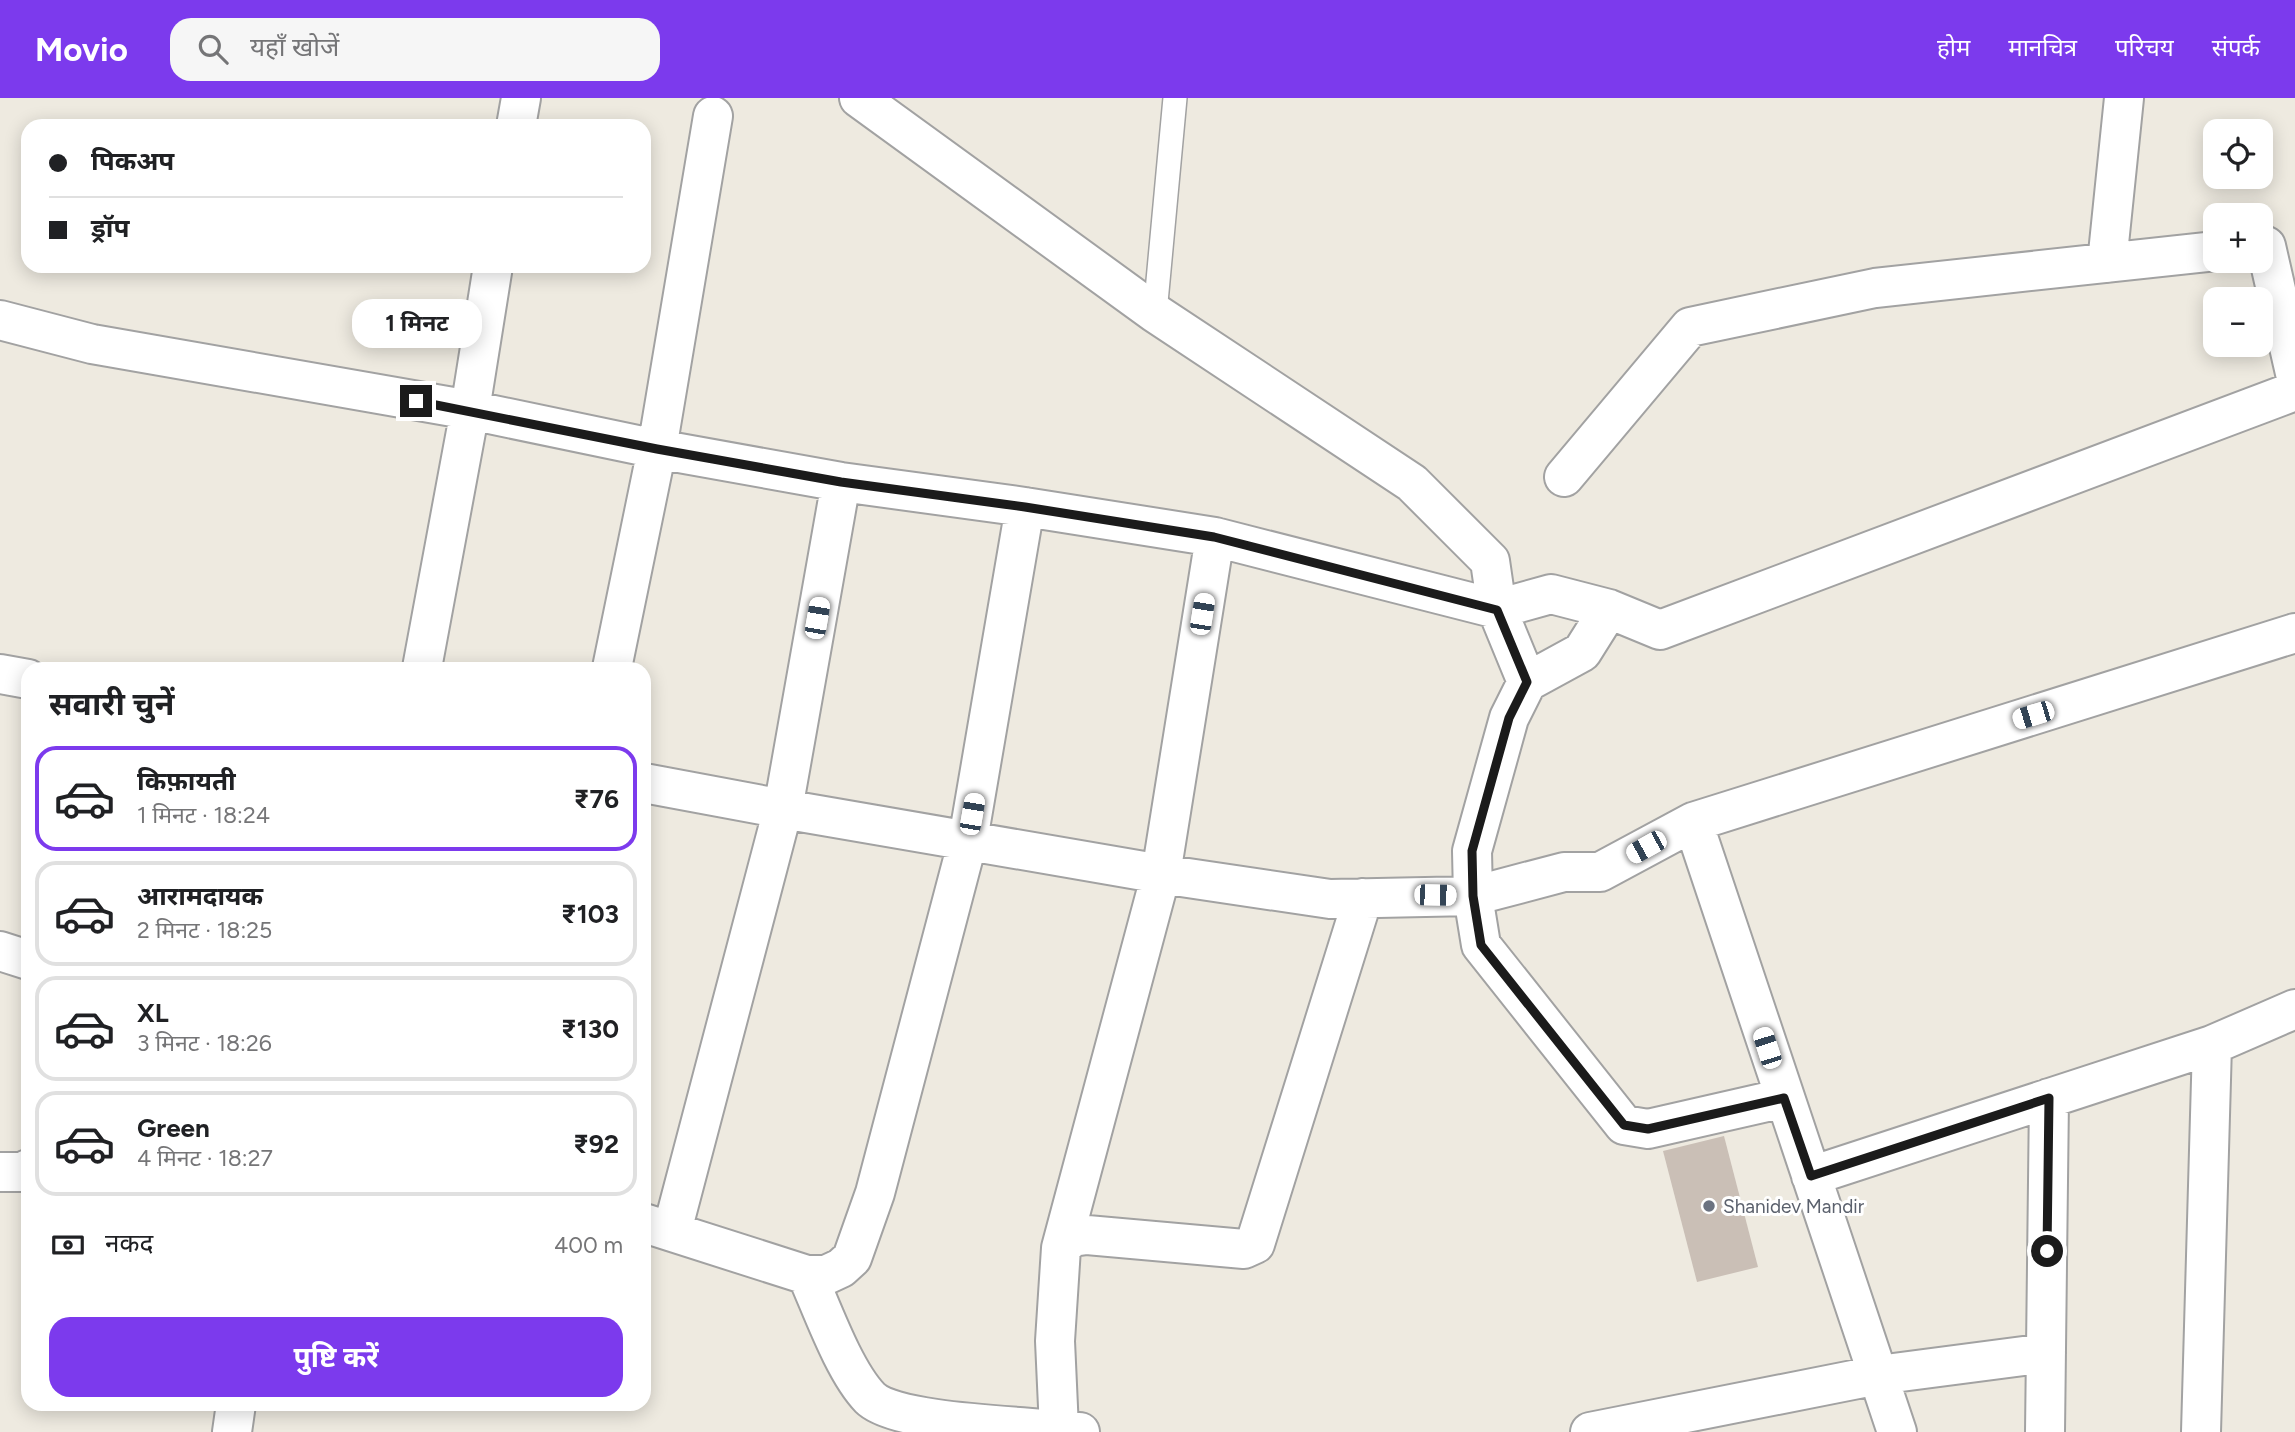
<!DOCTYPE html>
<html lang="hi">
<meta charset="utf-8">
<style>
:root{--surface:#fff;--page:#f6f6f6;--text:#202124;--muted:#757577;--line:#e0e0e0;--accent:#7c3aed}
body{margin:0;font-family:Figtree,"Noto Sans Devanagari",sans-serif;background:var(--page);color:var(--text);height:100vh;display:flex;flex-direction:column;font-size:26px;white-space:nowrap}
*{box-sizing:border-box;margin:0}
p{font-size:23px;color:var(--muted)}
.icon{flex:none;width:38px;height:38px;fill:none;stroke:currentColor;stroke-width:2;stroke-linecap:round;stroke-linejoin:round}
.map{position:relative;flex:1;overflow:hidden}
.side{position:absolute;left:21px;top:564px;width:630px;height:749px;display:flex;flex-direction:column;background:var(--surface);border-radius:21px;box-shadow:0 4px 18px #0003}
.side>*{flex:none}
.guide{position:absolute;left:21px;top:21px;width:630px;height:154px;border-radius:21px;box-shadow:0 4px 18px #0003;display:grid;align-content:center;height:154px;padding:0 28px;background:var(--surface)}
.buttons{position:absolute;left:2203px;top:21px;display:grid;gap:14px}
.buttons a{display:grid;place-items:center;width:70px;height:70px;border-radius:14px;background:var(--surface);box-shadow:0 4px 18px #0003;font-size:35px}
.end{position:absolute;width:32px;height:32px;margin:-16px;border:9px solid #1b1b1b;background:#fff;box-shadow:0 0 0 4px #fff}
.from{border-radius:50%}
.bubble{position:absolute;height:49px;border-radius:21px;background:var(--surface);box-shadow:0 4px 18px #0003;font-size:23px;font-weight:700;line-height:49px;text-align:center}
.car{position:absolute;width:21px;height:42px;margin:-21px -10px;border-radius:9px;box-shadow:0 0 5px 2px #0007;background:linear-gradient(#fff 24%,#345 0 40%,#fff 0 76%,#345 0 86%,#fff 0)}
.guide b{display:flex;align-items:center;gap:24px;height:66px;font-size:26px}
.guide b+b{border-top:2px solid var(--line)}
.guide i{width:18px;height:18px;background:var(--text)}
ul{padding:0;list-style:none}
li{display:flex;align-items:center;gap:21px;height:105px;margin:0 14px 10px;padding:0 14px;border:4px solid var(--line);border-radius:21px}
li div{flex:1}
li b{display:block;font-size:26px}
li em{font-style:normal;font-weight:700}
li.on{border-color:var(--accent)}
li>.icon{width:63px;height:63px;stroke-width:1.5}
h2{padding:0 28px;font-size:32px;line-height:84px}
.pay{display:flex;align-items:center;gap:18px;height:77px;padding:0 28px;font-size:26px}
.pay p{margin-inline-start:auto}
.cta{display:flex;gap:14px;margin-top:auto;padding:14px 28px}
.cta a{flex:1;height:80px;border-radius:21px;background:var(--accent);color:#fff;font-size:28px;font-weight:700;line-height:80px;text-align:center}
header{display:flex;align-items:center;gap:42px;box-sizing:border-box;height:98px;padding:0 35px;background:var(--accent);color:#fff}
header strong{font-size:33px}
nav{display:flex;gap:38px;margin-inline-start:auto;font-size:24px}
.search{width:490px;height:63px;background:var(--page);display:flex;align-items:center;gap:18px;box-sizing:border-box;padding:0 24px;border-radius:21px;color:var(--muted);font-size:26px}
.map>svg:first-child{display:block}
.building{fill:#cabfb6}
.lines{fill:none;stroke-linecap:round;stroke-linejoin:round}
.service-casing{stroke:#a2a2a2;stroke-width:26}
.minor-casing{stroke:#a2a2a2;stroke-width:42}
.service{stroke:#fff;stroke-width:23}
.minor{stroke:#fff;stroke-width:38}
.route{stroke:#1b1b1b;stroke-width:9}
.worship-dot{fill:#6b7280;stroke:#fff;stroke-width:2.5}
.labels{text-anchor:middle;stroke-width:6;stroke-linejoin:round;paint-order:stroke}
.worship-label{font-size:19px;fill:#5b616d;stroke:#fff;text-anchor:start}
</style>
<header>
<strong>Movio</strong>
<div class="search"><svg class="icon" aria-label="search" viewBox="0 0 24 24"><circle cx="10" cy="10" r="6"/><path d="M15 15l6 6"/></svg>यहाँ खोजें</div>
<nav><a>होम</a><a>मानचित्र</a><a>परिचय</a><a>संपर्क</a></nav>
</header>
<div class="map">
<svg width="2295" height="1334" viewBox="0 0 2295 1334">
<rect width="100%" height="100%" fill="#eeeae0"/>
<path class="building" d="M1724,1038l34,131 -61,15 -34,-131z"/>
<g class="lines">
<defs>
<path id="service" d="M1155,215l20,-215"/>
<path id="minor" d="M859,0l296,215 257,170 78,78 7,48 30,73
M516,28l5,-28
M2266,148l29,127
M2107,165l17,-165
M0,222l92,24 378,66 187,39 184,33 184,25 190,30 282,72 54,-15 58,15 51,21 635,-239
M1564,379l126,-150 185,-39 341,-37
M1609,511l-27,43 -55,30 -18,36 -37,133 1,45 8,49 143,180 24,4 136,-31
M422,570l48,-258 23,-144
M612,570l45,-219 56,-333
M0,576l28,5
M644,685l139,26 378,65 169,25 143,-3 91,-24h36l93,-50
M0,853l28,9
M2212,947l83,-36
M0,1074h22l6,-3
M1811,1078l401,-131 -11,387
M644,1125l163,52h19l15,-7 11,-10 23,-65 93,-353 57,-333
M672,1133l111,-422 58,-327
M1061,1150l100,-374 54,-337
M807,1177c16,36 37,96 63,123 27,27 167,28 210,34
M1059,1331l-4,-88 6,-93 11,-11 15,-2 157,14 11,-5 108,-346
M232,1334l4,-28
M1590,1334l288,-57 168,-22
M1897,1334l-204,-610 602,-189
M2045,1334l4,-334"/>
</defs>
<use href="#service" class="service-casing"/>
<use href="#minor" class="minor-casing"/>
<use href="#service" class="service"/>
<use href="#minor" class="minor"/>
</g>
<g class="lines">
<path class="route" d="M416,303l241,48 184,33 184,25 189,30 283,73 30,72 -18,36 -37,133 1,45 8,49 143,180 24,4 136,-31 27,78 238,-78 -2,153"/>
</g>
<circle class="worship-dot" cx="1709" cy="1108" r="7"/>
<g class="labels">
<g class="worship-label">
<text x="1723" y="1115">Shanidev Mandir</text>
</g>
</g>
</svg>
<div class="buttons">
<a><svg class="icon" aria-label="locate" viewBox="0 0 24 24"><circle cx="12" cy="12" r="6"/><path d="M12 2v4M12 18v4M2 12h4M18 12h4"/></svg></a>
<a>+</a>
<a>−</a>
</div>
<i class="end from" style="left:2047px;top:1153px"></i>
<i class="end" style="left:416px;top:303px"></i>
<div class="bubble" style="left:352px;top:201px;width:130px">1 मिनट</div>
<i class="car" style="left:1202px;top:516px;rotate:9deg"></i>
<i class="car" style="left:817px;top:520px;rotate:10deg"></i>
<i class="car" style="left:2033px;top:617px;rotate:253deg"></i>
<i class="car" style="left:972px;top:716px;rotate:10deg"></i>
<i class="car" style="left:1646px;top:749px;rotate:241deg"></i>
<i class="car" style="left:1435px;top:797px;rotate:91deg"></i>
<i class="car" style="left:1767px;top:950px;rotate:342deg"></i>
<div class="guide">
<b><i class="from"></i>पिकअप</b>
<b><i></i>ड्रॉप</b>
</div>
<section class="side">
<h2>सवारी चुनें</h2>
<ul>
<li class="on"><svg class="icon" aria-label="car" viewBox="0 0 24 24"><path d="M5 17H2v-5l4-1 3-4h7l3 4 3 1v5h-3M9 17h6M6 11h13"/><circle cx="7" cy="17" r="2"/><circle cx="17" cy="17" r="2"/></svg><div><b>किफ़ायती</b><p>1 मिनट · 18:24</p></div><em>₹76</em></li>
<li><svg class="icon" aria-label="car" viewBox="0 0 24 24"><path d="M5 17H2v-5l4-1 3-4h7l3 4 3 1v5h-3M9 17h6M6 11h13"/><circle cx="7" cy="17" r="2"/><circle cx="17" cy="17" r="2"/></svg><div><b>आरामदायक</b><p>2 मिनट · 18:25</p></div><em>₹103</em></li>
<li><svg class="icon" aria-label="car" viewBox="0 0 24 24"><path d="M5 17H2v-5l4-1 3-4h7l3 4 3 1v5h-3M9 17h6M6 11h13"/><circle cx="7" cy="17" r="2"/><circle cx="17" cy="17" r="2"/></svg><div><b>XL</b><p>3 मिनट · 18:26</p></div><em>₹130</em></li>
<li><svg class="icon" aria-label="car" viewBox="0 0 24 24"><path d="M5 17H2v-5l4-1 3-4h7l3 4 3 1v5h-3M9 17h6M6 11h13"/><circle cx="7" cy="17" r="2"/><circle cx="17" cy="17" r="2"/></svg><div><b>Green</b><p>4 मिनट · 18:27</p></div><em>₹92</em></li>
</ul>
<div class="pay"><svg class="icon" aria-label="cash" viewBox="0 0 24 24"><path d="M3 7h18v10H3z"/><circle cx="12" cy="12" r="2"/></svg>नकद<p>400 m</p></div>
<div class="cta"><a>पुष्टि करें</a></div>
</section>
</div>
